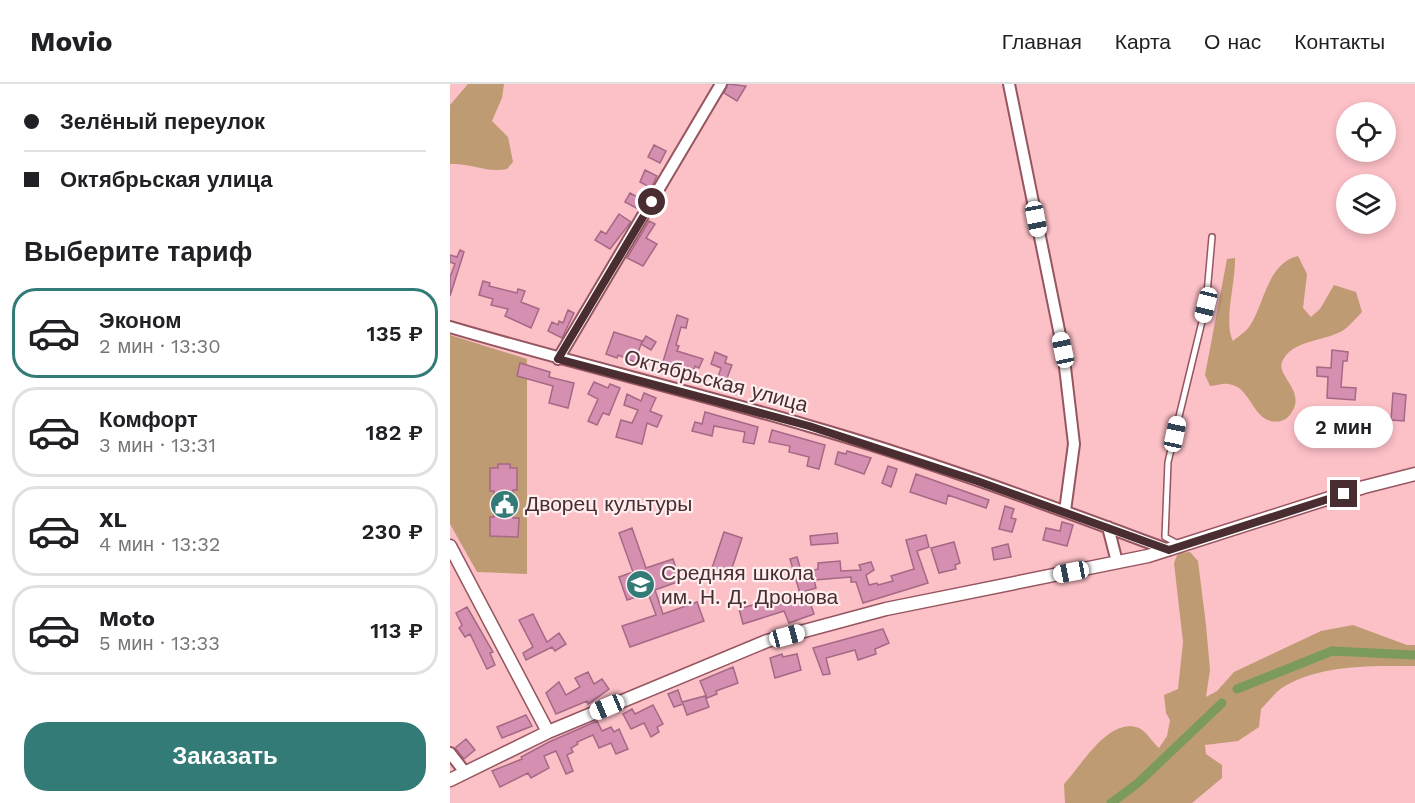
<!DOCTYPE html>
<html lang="ru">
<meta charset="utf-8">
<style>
:root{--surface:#fff;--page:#f2f2f2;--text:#202124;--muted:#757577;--line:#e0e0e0;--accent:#337b77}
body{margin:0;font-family:"Work Sans",sans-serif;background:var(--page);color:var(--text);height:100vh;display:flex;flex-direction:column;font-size:22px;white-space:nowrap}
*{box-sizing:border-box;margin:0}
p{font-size:20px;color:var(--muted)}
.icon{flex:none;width:33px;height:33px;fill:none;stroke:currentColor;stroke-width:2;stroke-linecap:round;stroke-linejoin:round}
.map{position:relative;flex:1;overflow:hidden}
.panel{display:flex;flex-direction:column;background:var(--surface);width:450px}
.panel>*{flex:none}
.banner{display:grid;align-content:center;height:132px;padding:0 24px;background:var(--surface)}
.fabs{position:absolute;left:886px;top:18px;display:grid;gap:12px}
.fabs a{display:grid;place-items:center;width:60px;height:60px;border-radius:50%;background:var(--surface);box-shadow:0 3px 9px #0003;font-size:30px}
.end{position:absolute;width:27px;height:27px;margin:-14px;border:8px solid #4a2d31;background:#fff;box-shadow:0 0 0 3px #fff}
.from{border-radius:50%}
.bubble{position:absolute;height:42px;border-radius:21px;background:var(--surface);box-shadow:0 3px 9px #0003;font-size:20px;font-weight:600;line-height:42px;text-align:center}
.car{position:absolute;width:18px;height:36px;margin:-18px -9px;border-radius:8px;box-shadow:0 0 4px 2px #0007;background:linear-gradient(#fff 24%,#345 0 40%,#fff 0 76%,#345 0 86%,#fff 0)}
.banner b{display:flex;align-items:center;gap:21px;height:57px;font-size:22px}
.banner b+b{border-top:2px solid var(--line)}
.banner i{width:15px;height:15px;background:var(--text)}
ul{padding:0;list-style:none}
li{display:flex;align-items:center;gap:18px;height:90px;margin:0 12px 9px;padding:0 12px;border:3px solid var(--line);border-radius:24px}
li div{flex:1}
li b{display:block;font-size:22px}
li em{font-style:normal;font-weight:600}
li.on{border-color:var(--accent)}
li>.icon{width:54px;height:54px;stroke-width:1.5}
h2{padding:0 24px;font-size:27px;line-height:72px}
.button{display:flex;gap:12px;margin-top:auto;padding:12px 24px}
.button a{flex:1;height:69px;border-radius:24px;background:var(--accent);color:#fff;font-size:24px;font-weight:600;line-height:69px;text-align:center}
header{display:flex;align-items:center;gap:36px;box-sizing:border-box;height:84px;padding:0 30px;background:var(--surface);border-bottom:2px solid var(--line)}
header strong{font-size:28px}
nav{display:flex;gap:33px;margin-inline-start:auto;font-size:21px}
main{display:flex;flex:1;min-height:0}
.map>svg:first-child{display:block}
.green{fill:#bf9b73}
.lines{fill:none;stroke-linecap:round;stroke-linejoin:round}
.canal{stroke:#7b9a5b;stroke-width:9}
.building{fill:#d58fb0;stroke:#a56885;stroke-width:1.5}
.service-casing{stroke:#96555f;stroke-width:8}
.minor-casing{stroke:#96555f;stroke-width:14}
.tertiary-casing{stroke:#96555f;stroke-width:15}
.service{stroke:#fff;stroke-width:5}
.minor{stroke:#fff;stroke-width:10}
.tertiary{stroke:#fff;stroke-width:12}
.route{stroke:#4a2d31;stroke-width:8}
.labels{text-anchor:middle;stroke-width:4.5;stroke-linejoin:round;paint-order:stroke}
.street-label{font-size:21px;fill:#4a2d31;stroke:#feeef0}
.poi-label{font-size:21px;fill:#4a2d31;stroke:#feeef0;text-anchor:start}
</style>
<header>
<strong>Movio</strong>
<nav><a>Главная</a><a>Карта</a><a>О нас</a><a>Контакты</a></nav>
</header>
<main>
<section class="panel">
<div class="banner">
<b><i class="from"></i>Зелёный переулок</b>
<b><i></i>Октябрьская улица</b>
</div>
<h2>Выберите тариф</h2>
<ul>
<li class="on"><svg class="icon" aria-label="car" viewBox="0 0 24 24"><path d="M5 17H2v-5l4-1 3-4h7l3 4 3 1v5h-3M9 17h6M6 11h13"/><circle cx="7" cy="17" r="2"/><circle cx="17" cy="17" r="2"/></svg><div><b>Эконом</b><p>2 мин · 13:30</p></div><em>135 ₽</em></li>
<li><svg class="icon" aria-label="car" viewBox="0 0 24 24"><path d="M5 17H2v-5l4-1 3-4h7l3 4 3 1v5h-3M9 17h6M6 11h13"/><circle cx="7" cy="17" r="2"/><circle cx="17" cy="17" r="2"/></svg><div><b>Комфорт</b><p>3 мин · 13:31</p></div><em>182 ₽</em></li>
<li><svg class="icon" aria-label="car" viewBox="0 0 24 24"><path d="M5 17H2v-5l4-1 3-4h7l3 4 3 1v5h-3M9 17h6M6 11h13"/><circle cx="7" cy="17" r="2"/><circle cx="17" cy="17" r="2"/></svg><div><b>XL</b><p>4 мин · 13:32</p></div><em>230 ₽</em></li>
<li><svg class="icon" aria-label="car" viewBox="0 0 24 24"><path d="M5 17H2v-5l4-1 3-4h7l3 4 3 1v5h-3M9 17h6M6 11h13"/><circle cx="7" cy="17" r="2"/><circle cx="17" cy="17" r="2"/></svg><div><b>Moto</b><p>5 мин · 13:33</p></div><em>113 ₽</em></li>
</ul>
<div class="button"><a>Заказать</a></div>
</section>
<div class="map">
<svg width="965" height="719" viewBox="0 0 965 719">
<rect width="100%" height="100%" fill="#fcc0c7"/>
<path class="green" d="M18,0h36l-2,14 -10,23 16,16 5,25 -6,7c-24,4 -33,-6 -57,-5v-59z
M848,172l9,18 -4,34 8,9 9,-8 14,-24 22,7 6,20c-6,6 -13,15 -20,19 -17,10 -51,9 -60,31 -5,13 20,27 12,46 -3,6 -6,11 -13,13 -29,6 -28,-35 -53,-37 -5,-1 -12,2 -18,2l-5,-11 22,-116 8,-1c1,23 -12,65 -2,83 6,-5 14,-10 18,-17 14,-23 17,-61 47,-68z
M0,251l77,24v215l-50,-2 -27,-48z
M740,468l8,9 8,64 4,45 -4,27 11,-6 17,-19 87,-41 32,-6 54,20h8v21c-43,0 -92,-2 -130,20 -9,5 -17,16 -24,23l-2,18 -21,14 -33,4 1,9 16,11v13l-30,25h-127l-1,-19c17,-18 45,-68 75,-56 7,3 14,15 20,20l8,-12 3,-16 -4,-7 -2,-18 14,-6 5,-47 -9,-79 4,-10z"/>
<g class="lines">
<path class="canal" d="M787,605l95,-38 83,4
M661,719l27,-20 84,-80"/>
</g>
<path class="building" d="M278,0l18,2 -9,15 -13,-8z
M204,61l12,6 -6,12 -12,-6z
M195,86l12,6 -6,12 -11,-6z
M180,109l13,7 -5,9 -13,-7z
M169,130l12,8 -21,27 -15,-9 6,-9 5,3z
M199,137l6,3 -9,14 11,6 -14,22 -16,-8z
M10,166l4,2 -14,44v-19l5,-13 -5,-2v-7l7,2z
M33,197l7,2 -1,3 28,7 1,-4 7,2 -4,11 18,7 -8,19 -26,-12 3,-7 -17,-4 2,-6 -14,-4z
M118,226l6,3 -12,25 -14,-7 4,-9 6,3 1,-4 4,2z
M227,231l11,4 -2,9 -5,-1 -5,18 3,1 -2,5 26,8 -4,9 -4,-2 -2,6 -17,-6 -1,3 -13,-4z
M164,248l28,9 -1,3 5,-8 10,6 -5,8 -10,-6 -6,18 -17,-7 -1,3 -11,-4z
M882,266l16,2 -1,9h-4l-2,26 15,1 -1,12 -28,-2 1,-21 -11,-1v-9l14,1z
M265,268l12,5 -2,6 7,2 -8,21 -8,-3 5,-15 -10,-4z
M70,279l30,9 -1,5 25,6 -6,25 -19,-5 4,-17 -36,-10z
M144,298l14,6 2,-4 10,4 -11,27 -6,-2 -6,12 -9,-4 10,-22 -10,-5z
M194,309l12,5 -6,13 12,5 -5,11 -10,-4 -5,21 -26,-7 5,-17 11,3 6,-13 -14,-5 3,-11 14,7z
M943,309l13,2 -2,26 -13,-1z
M255,328l53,15 -4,17 -11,-2 2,-10 -31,-6 -2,10 -20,-5 3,-9 7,2z
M322,346l53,15 -6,24 -12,-3 2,-9 -20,-5 1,-6 -21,-4z
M397,367l24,7 -7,16 -29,-10 3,-12 8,2z
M48,380h12v4h7v22h-4v28h6l-1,19 -28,-1v-19h4v-26h-4v-23h8z
M438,382l9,3 -6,18 -9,-4z
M466,390l73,26 -3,8 -38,-13 -2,9 -36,-12z
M555,422l9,3 -3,9 5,1 -4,13 -13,-3z
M612,438l11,3 -6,21 -24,-6 3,-12 14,3z
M182,444l14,40 27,-9 7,22 -25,9 8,24 34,-12 7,19 -74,26 -8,-21 34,-11 -8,-22 -21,7 -8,-23 14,-5 -14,-39z
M274,448l18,6 -12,36 -18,-6z
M387,449l1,10 -27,2 -1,-9z
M476,451l3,12 -12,4 11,32 -65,20 -7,-21h-5v-5l-37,3 2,8 -10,3 8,23 -25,9 -5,-12 -41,13 -4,-15 34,-10 2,7 26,-9 -11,-38 7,-2 5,17 16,-5v-6l22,-2 1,10 20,-1 -2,-5 12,-3 3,8 -8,5 3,10 8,-2 1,2 15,-4 -2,-5 23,-7 -8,-29z
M504,458l6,21 -5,2 1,4 -17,4 -8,-25z
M558,460l3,13 -17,3 -2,-12z
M17,523l26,45 -3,1 5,12 -8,4 -17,-35 -5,3 -6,-9 3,-3 -6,-12z
M83,530l14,28 12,-9 7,11 -11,7 -3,-4 -26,13 -3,-7 10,-6 -14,-27z
M433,545l6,14 -14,6 1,5 -18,6 -3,-10 -29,8 4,16 -7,1 -10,-27z
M332,570l1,3 14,-3 4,16 -26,8 -5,-20z
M283,583l5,16 -22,8 1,3 -10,4 -7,-17z
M138,588l6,12 8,-5 7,10 -21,15 -1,-3 -31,13 -10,-21 13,-11 7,13 14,-8 -5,-9z
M228,606l4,12 23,-6 4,11 -22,8 -4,-11 -9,3 -6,-13z
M203,621l10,19 -6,3 2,5 -8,5 -7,-14 -13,6 -8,-15 9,-5 3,5z
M76,631l6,11 -30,12 -5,-11z
M147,637l5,10 9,-4 3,5 5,-3 9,20 -12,5 -5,-11 -12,5 -6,-13 -16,7 1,2 -7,4 2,4 -6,3 6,16 -7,3 -10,-23 -12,5 5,12 -18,10 -3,-5 -28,14 -8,-16 30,-12 -1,-2 28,-15z
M16,655l9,11 -11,9 -9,-11z"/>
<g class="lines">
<defs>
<path id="service" d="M730,461l-15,-8 3,-75 38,-157 6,-68"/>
<path id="minor" d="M559,0l54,266 11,94 -9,67
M0,243c119,35 240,64 359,99 122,35 241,80 360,124
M108,275l163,-275
M658,443l9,35
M0,669l14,18"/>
<path id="tertiary" d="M0,462l98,186
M0,696l98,-48 219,-91 119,-32 262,-53 216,-69 51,-13"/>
</defs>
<use href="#service" class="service-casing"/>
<use href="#minor" class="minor-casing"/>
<use href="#tertiary" class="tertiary-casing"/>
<use href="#service" class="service"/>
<use href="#minor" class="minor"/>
<use href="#tertiary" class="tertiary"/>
</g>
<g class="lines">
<path class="route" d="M202,118l-94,157 251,67 168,55 192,69 175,-56"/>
</g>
<defs>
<symbol id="civic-disc" viewBox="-11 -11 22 22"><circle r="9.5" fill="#337b77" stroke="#feeef0"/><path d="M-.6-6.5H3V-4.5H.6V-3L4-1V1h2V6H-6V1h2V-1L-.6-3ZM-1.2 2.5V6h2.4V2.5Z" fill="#fff"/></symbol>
<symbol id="school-disc" viewBox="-11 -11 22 22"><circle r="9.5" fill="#337b77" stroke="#feeef0"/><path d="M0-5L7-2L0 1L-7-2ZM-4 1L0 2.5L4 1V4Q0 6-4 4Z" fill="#fff"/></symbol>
</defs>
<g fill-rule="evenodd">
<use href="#civic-disc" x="38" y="404" width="33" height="33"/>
<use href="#school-disc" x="174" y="484" width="33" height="33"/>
</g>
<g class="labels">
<g class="street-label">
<text transform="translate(266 297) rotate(15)" y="7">Октябрьская улица</text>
</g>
<g class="poi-label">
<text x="75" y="427">Дворец культуры</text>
<text x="211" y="496">Средняя школа<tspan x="211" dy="24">им. Н. Д. Дронова</tspan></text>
</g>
</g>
</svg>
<div class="fabs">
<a><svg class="icon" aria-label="locate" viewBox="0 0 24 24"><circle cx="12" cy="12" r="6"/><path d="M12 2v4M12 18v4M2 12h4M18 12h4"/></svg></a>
<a><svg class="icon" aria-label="layers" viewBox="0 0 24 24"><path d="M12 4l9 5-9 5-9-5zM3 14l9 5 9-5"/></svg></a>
</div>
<i class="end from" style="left:202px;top:118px"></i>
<i class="end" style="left:894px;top:410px"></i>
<div class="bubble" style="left:844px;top:322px;width:99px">2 мин</div>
<i class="car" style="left:586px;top:135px;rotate:169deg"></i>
<i class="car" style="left:756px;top:221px;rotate:194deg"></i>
<i class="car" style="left:613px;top:266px;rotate:348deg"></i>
<i class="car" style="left:725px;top:350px;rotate:12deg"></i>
<i class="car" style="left:621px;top:488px;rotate:259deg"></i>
<i class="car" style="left:337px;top:552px;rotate:75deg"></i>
<i class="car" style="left:157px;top:623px;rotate:247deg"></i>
</div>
</main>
